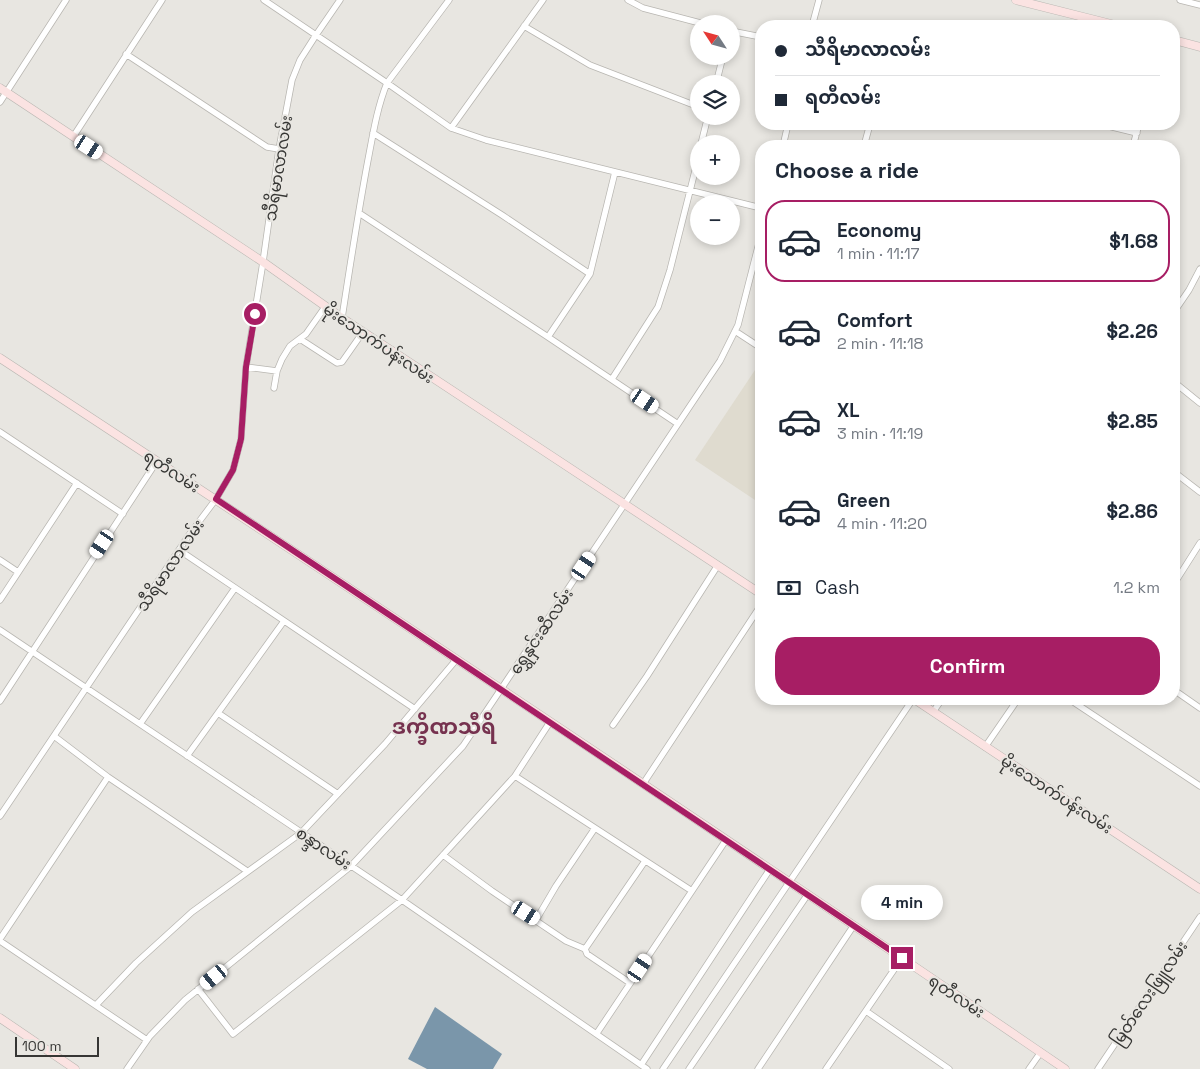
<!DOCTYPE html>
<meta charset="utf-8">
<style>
:root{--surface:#fff;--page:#f2f2f3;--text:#1f2937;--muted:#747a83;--line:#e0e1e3;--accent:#a71e64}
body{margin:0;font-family:"Space Grotesk","Noto Sans Myanmar",sans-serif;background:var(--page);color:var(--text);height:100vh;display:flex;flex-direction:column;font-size:19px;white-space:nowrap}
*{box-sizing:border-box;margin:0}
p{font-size:16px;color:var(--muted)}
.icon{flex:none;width:28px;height:28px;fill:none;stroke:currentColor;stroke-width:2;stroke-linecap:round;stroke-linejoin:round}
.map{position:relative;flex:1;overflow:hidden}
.details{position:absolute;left:755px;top:140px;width:425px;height:565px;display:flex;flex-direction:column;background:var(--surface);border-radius:20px;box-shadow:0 2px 8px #0003}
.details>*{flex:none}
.guide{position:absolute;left:755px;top:20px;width:425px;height:110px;border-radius:20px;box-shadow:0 2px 8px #0003;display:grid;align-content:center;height:110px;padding:0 20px;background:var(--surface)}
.needle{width:32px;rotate:306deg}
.fabs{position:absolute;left:690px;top:15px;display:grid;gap:10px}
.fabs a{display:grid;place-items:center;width:50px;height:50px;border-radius:50%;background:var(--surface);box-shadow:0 2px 8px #0003;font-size:25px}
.scale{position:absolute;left:15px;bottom:12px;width:84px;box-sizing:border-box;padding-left:5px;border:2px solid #363634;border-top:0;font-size:14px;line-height:18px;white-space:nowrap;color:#363634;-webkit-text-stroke:4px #e8e6e1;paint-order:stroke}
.end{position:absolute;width:22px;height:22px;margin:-11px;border:6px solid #a71e64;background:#fff;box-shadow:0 0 0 2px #fff}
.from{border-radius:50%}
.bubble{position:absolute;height:35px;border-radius:18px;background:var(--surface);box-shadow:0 2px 8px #0003;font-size:16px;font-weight:800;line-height:35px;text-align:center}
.car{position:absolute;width:15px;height:30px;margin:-15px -8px;border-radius:6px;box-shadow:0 0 4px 1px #0007;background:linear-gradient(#fff 24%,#345 0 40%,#fff 0 76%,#345 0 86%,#fff 0)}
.guide b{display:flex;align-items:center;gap:18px;height:48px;font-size:19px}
.guide b+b{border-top:1px solid var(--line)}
.guide i{width:12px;height:12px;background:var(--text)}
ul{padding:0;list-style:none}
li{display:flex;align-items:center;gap:15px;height:82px;margin:0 10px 8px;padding:0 10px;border:2px solid transparent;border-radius:20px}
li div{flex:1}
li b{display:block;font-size:19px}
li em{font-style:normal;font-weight:800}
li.current{border-color:var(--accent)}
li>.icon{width:45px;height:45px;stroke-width:1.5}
h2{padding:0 20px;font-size:22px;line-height:60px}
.pay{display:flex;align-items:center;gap:12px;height:55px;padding:0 20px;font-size:19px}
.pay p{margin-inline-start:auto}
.button{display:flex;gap:10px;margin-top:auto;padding:10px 20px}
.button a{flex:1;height:58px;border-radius:20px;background:var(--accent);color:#fff;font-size:20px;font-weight:800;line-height:58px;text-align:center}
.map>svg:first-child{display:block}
.built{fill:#dfdbcf}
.water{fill:#7a96aa}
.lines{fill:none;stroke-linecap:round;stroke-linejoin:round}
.street-casing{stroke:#b8b6b1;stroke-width:7}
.secondary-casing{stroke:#b8b6b1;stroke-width:9}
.street{stroke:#fff;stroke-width:5.5}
.secondary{stroke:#fbe3e2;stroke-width:8}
.route{stroke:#a71e64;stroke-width:6}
.labels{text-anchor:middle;stroke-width:4;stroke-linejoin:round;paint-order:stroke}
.street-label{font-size:16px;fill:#363634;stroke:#e8e6e1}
.district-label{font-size:21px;font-weight:bold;fill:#76324f;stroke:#e8e6e1}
</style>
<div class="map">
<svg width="1200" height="1069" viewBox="0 0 1200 1069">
<rect width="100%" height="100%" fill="#e8e6e1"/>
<path class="built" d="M761,361v143l-66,-44z"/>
<path class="water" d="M435,1007l67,47 -9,15h-66l-19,-10z"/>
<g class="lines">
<defs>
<path id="street" d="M264,0l123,83 64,45 35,12 275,68
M628,0l15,8 61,16
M1180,0l20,5
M524,26l66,39 109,42
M812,26l7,-26
M731,31l30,6
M126,54l141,93 12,2
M716,84l7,-28
M0,102l66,-102
M1100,124l37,9
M451,128l92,-128
M373,133l129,82 88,59
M73,137l89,-137
M701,144l7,-28
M783,146l5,-22
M864,146l6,-22
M1133,146l6,-22
M359,213l189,124 42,-63 25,-102
M1174,312l15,-22 11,-21
M342,318c8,-52 16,-105 26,-158 5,-26 9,-52 19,-77l62,-83
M735,331l26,17
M548,337l130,87
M300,339l37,24 5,-1 21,-30
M246,367l31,4
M612,379l46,-72 12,-37 29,-115
M1174,382l26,21
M274,388l3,-17 5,-12 8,-13 16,-12 19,-27
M0,432l123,82
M1174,472l26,20
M179,550l236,159
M0,560l18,12
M1174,584l26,-41
M0,600l77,-117
M0,630l402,270 245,169
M1174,690l26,18
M1069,699l131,87
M0,701l157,-240
M933,712l9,-13
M218,713l120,81
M140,724l95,-136
M613,725l34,-49 71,-111
M54,736l54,41 139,94
M985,747l33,-48
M187,756l97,-135
M515,776l177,115
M643,784l118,-179
M0,816l189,-281 27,-36 17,-29 8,-31 5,-72 17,-105 16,-113 13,-69 8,-20 16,-25 24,-35
M443,855l49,36 74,50 19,8
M536,920l20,-34 39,-58
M0,939l108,-162
M0,941l147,99
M630,983l-43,-29 -2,-5 60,-88
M198,989l35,45 169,-134 113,-124 35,-54
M96,1005l40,-42 56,-51 109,-79 84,-89 71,-84
M866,1011l83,58
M597,1033l129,-193
M641,1065l129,-196
M127,1069l23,-33 35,-36 166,-134 112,-120 257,-385 18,-36 23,-90
M663,1069l250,-370
M689,1069l119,-175
M758,1069l96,-144
M826,1069l76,-111
M1029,1069l12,-17
M1098,1069l102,-152"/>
<path id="secondary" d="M1016,0l103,26
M1174,40l26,7
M0,88l263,174 79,56 419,276
M0,358c357,234 712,470 1065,711
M914,699l286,190
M0,1018l75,51"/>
</defs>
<use href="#street" class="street-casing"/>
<use href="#secondary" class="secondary-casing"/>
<use href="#street" class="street"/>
<use href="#secondary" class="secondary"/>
</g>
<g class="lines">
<path class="route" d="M255,314l-9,53 -5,72 -8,31 -17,29 686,459"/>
</g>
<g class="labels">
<g class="street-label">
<text transform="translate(278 168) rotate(-81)" y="6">သီရိမာလာလမ်း</text>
<text transform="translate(379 343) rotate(34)" y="6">မိုးသောက်ပန်းလမ်း</text>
<text transform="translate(172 471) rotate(33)" y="6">ရတီလမ်း</text>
<text transform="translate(170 565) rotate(-56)" y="6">သီရိမာလာလမ်း</text>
<text transform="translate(541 631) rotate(-56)" y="6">ရွှေနှင်းဆီလမ်း</text>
<text transform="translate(1057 794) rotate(33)" y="6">မိုးသောက်ပန်းလမ်း</text>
<text transform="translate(324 848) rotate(34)" y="6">စန္ဒာလမ်း</text>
<text transform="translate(1149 993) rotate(-56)" y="6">မြတ်လေးဖြူလမ်း</text>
<text transform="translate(957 996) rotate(34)" y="6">ရတီလမ်း</text>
</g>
<g class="district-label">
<text x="444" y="734">ဒက္ခိဏသီရိ</text>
</g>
</g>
</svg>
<div class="fabs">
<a><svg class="needle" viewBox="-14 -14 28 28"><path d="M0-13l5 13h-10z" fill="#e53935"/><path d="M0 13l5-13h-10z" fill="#747a83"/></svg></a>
<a><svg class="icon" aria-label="layers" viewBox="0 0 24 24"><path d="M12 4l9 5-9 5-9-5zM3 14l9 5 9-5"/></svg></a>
<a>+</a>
<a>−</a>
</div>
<div class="scale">100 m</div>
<i class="end from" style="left:255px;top:314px"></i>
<i class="end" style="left:902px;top:958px"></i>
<div class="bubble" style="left:861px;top:885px;width:82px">4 min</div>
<i class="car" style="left:89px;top:147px;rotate:123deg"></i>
<i class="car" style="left:645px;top:401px;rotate:124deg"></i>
<i class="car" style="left:102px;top:544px;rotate:213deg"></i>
<i class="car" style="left:584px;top:566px;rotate:34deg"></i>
<i class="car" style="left:526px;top:913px;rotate:122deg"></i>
<i class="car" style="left:640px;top:968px;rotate:34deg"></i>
<i class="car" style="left:214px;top:977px;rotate:231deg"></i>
<div class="guide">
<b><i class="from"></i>သီရိမာလာလမ်း</b>
<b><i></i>ရတီလမ်း</b>
</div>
<section class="details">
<h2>Choose a ride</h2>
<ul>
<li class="current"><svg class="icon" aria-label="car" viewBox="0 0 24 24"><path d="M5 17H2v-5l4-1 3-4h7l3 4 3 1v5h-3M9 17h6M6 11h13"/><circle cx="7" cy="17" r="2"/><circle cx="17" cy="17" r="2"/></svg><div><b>Economy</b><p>1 min · 11:17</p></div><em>$1.68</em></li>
<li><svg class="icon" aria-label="car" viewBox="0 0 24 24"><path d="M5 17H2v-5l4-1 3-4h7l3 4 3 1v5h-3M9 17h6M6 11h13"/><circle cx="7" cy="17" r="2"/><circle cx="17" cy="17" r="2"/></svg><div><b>Comfort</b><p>2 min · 11:18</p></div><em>$2.26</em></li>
<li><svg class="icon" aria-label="car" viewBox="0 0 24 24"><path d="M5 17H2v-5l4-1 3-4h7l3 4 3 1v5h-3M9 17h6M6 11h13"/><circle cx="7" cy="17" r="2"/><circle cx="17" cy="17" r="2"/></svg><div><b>XL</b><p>3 min · 11:19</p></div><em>$2.85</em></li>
<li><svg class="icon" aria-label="car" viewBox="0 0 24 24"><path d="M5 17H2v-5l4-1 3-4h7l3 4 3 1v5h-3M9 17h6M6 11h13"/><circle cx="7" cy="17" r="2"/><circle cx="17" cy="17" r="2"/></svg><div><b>Green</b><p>4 min · 11:20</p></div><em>$2.86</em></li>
</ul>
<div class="pay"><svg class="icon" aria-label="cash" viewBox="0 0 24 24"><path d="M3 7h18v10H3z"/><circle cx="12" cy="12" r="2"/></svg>Cash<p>1.2 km</p></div>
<div class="button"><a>Confirm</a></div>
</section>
</div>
